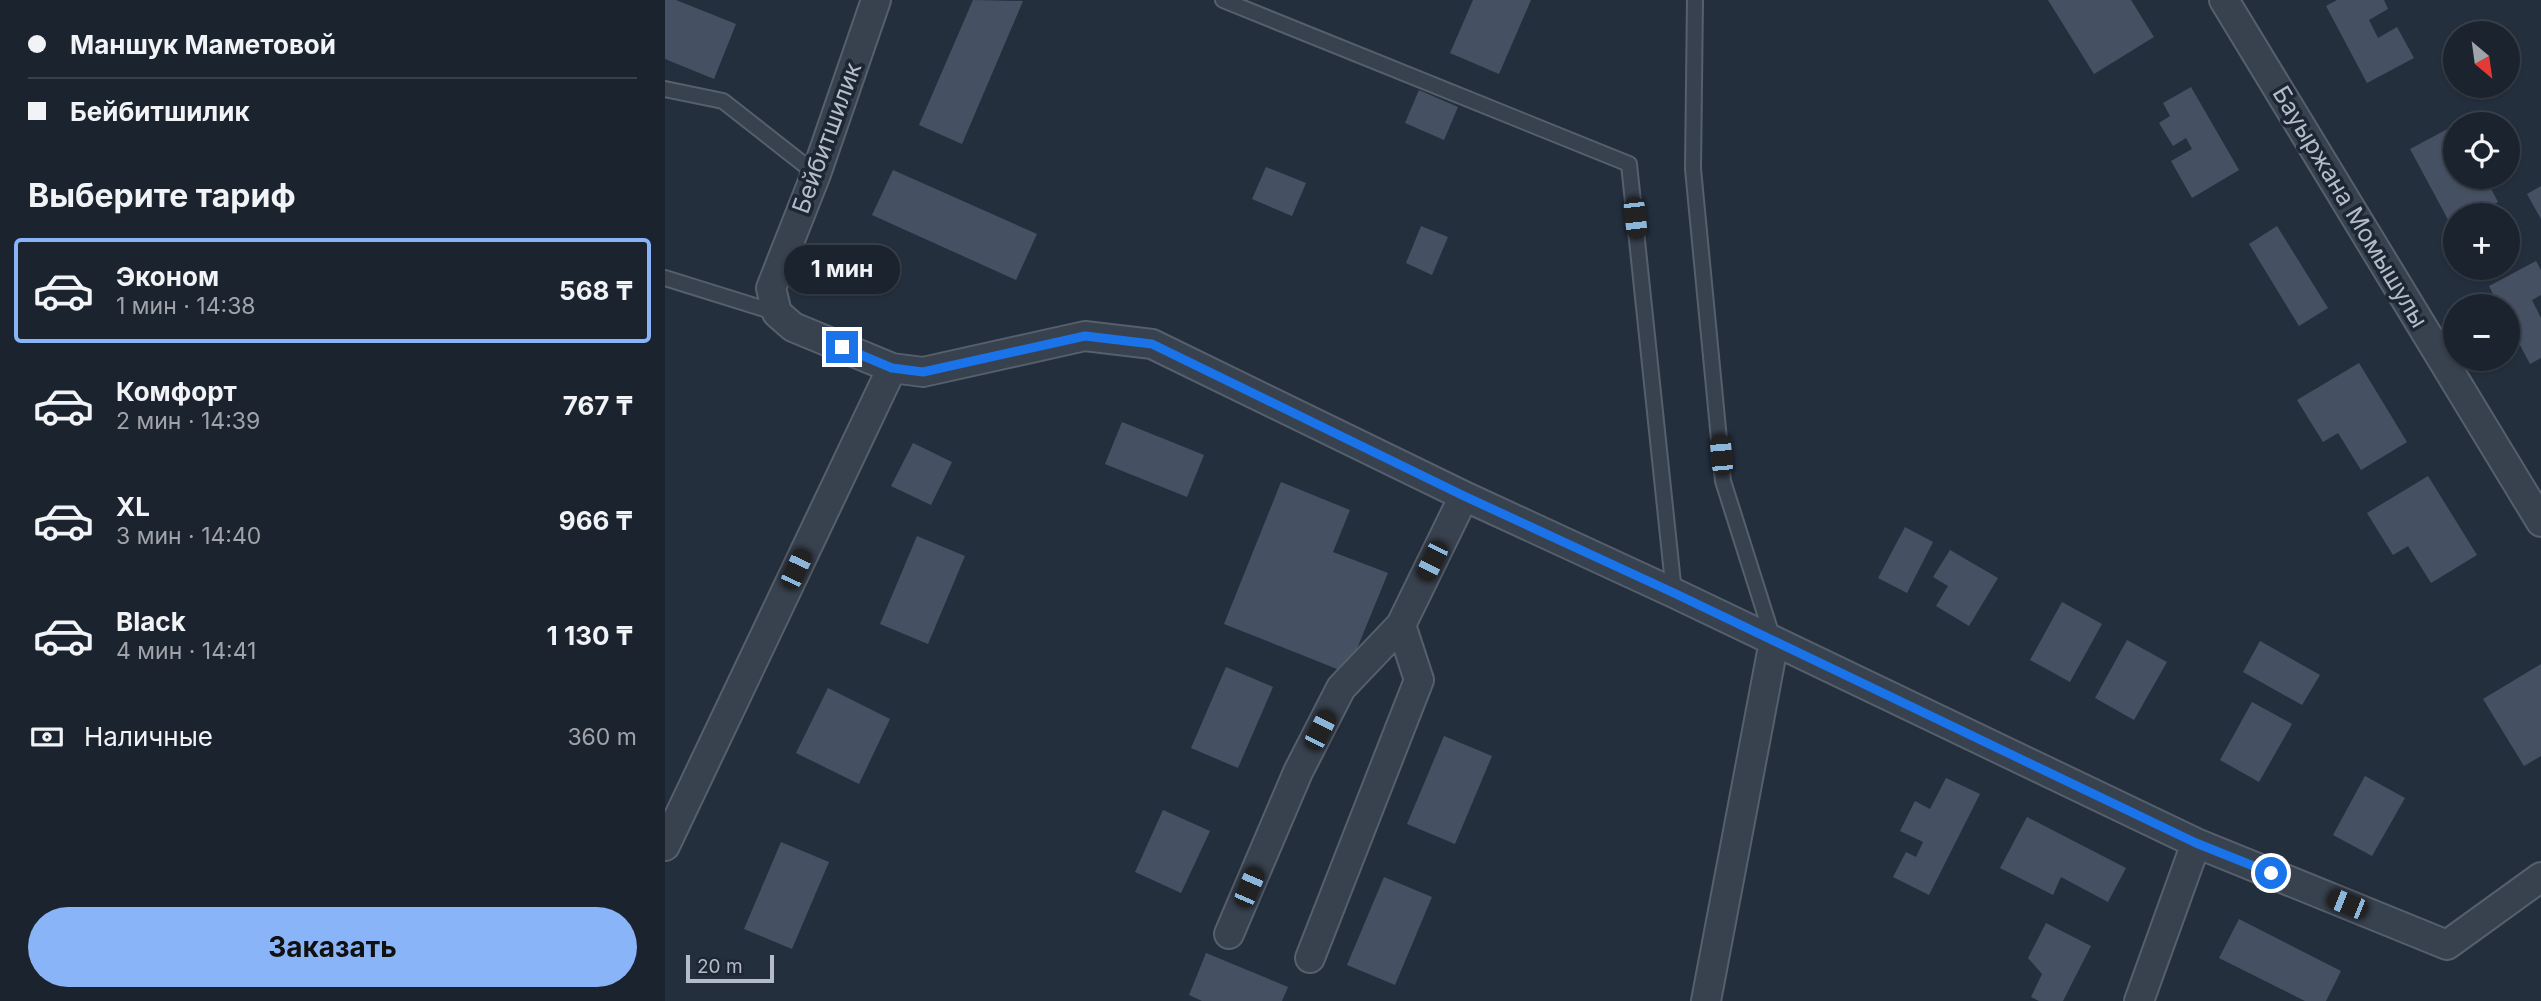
<!DOCTYPE html>
<html lang="ru">
<meta charset="utf-8">
<style>
:root{--surface:#1b232e;--page:#282f3a;--text:#f1f3f6;--muted:#a0a4aa;--line:#39404a;--accent:#8ab4f8}
body{margin:0;font-family:Inter,sans-serif;background:var(--page);color:var(--text);height:100vh;display:flex;flex-direction:column;font-size:26px;white-space:nowrap}
*{box-sizing:border-box;margin:0}
p{font-size:23px;color:var(--muted)}
.icon{flex:none;width:38px;height:38px;fill:none;stroke:currentColor;stroke-width:2;stroke-linecap:round;stroke-linejoin:round}
.map{position:relative;flex:1;overflow:hidden}
.drawer{display:flex;flex-direction:column;background:var(--surface);width:665px}
.drawer>*{flex:none}
.banner{display:grid;align-content:center;height:154px;padding:0 28px;background:var(--surface)}
.needle{width:46px;rotate:151deg}
.fabs{position:absolute;left:1778px;top:21px;display:grid;gap:14px}
.fabs a{display:grid;place-items:center;width:77px;height:77px;border-radius:50%;background:var(--surface);box-shadow:0 2px 5px #0004,0 0 0 2px var(--line);font-size:35px}
.scale{position:absolute;left:21px;bottom:18px;width:88px;box-sizing:border-box;padding-left:7px;border:4px solid #b4bcc9;border-top:0;font-size:19px;line-height:24px;white-space:nowrap;color:#b4bcc9;-webkit-text-stroke:5px #1d2633;paint-order:stroke}
.end{position:absolute;width:32px;height:32px;margin:-16px;border:9px solid #1a73e8;background:#fff;box-shadow:0 0 0 4px #fff}
.from{border-radius:50%}
.bubble{position:absolute;height:49px;border-radius:24px;background:var(--surface);box-shadow:0 2px 5px #0004,0 0 0 2px var(--line);font-size:23px;font-weight:700;line-height:49px;text-align:center}
.car{position:absolute;width:21px;height:42px;margin:-21px -10px;border-radius:9px;box-shadow:0 0 5px 2px #0007;background:linear-gradient(#222 24%,#8ab4d8 0 40%,#222 0 76%,#8ab4d8 0 86%,#222 0)}
.banner b{display:flex;align-items:center;gap:24px;height:66px;font-size:26px}
.banner b+b{border-top:2px solid var(--line)}
.banner i{width:18px;height:18px;background:var(--text)}
ul{padding:0;list-style:none}
li{display:flex;align-items:center;gap:21px;height:105px;margin:0 14px 10px;padding:0 14px;border:4px solid transparent;border-radius:7px}
li div{flex:1}
li b{display:block;font-size:26px}
li em{font-style:normal;font-weight:700}
li.selected{border-color:var(--accent)}
li>.icon{width:63px;height:63px;stroke-width:1.5}
h2{padding:0 28px;font-size:32px;line-height:84px}
.pay{display:flex;align-items:center;gap:18px;height:77px;padding:0 28px;font-size:26px}
.pay p{margin-inline-start:auto}
.cta{display:flex;gap:14px;margin-top:auto;padding:14px 28px}
.cta a{flex:1;height:80px;border-radius:42px;background:var(--accent);color:#111;font-size:28px;font-weight:700;line-height:80px;text-align:center}
main{display:flex;flex:1;min-height:0}
.map>svg:first-child{display:block}
.building{fill:#455162}
.lines{fill:none;stroke-linecap:round;stroke-linejoin:round}
.lane-casing{stroke:#565f6c;stroke-width:18}
.street-casing{stroke:#565f6c;stroke-width:32}
.lane{stroke:#38414e;stroke-width:14}
.street{stroke:#38414e;stroke-width:28}
.route{stroke:#1a73e8;stroke-width:9}
.labels{text-anchor:middle;stroke-width:7;stroke-linejoin:round;paint-order:stroke}
.street-label{font-size:24px;fill:#b4bcc9;stroke:#1d2633}
</style>
<main>
<section class="drawer">
<div class="banner">
<b><i class="from"></i>Маншук Маметовой</b>
<b><i></i>Бейбитшилик</b>
</div>
<h2>Выберите тариф</h2>
<ul>
<li class="selected"><svg class="icon" aria-label="car" viewBox="0 0 24 24"><path d="M5 17H2v-5l4-1 3-4h7l3 4 3 1v5h-3M9 17h6M6 11h13"/><circle cx="7" cy="17" r="2"/><circle cx="17" cy="17" r="2"/></svg><div><b>Эконом</b><p>1 мин · 14:38</p></div><em>568 ₸</em></li>
<li><svg class="icon" aria-label="car" viewBox="0 0 24 24"><path d="M5 17H2v-5l4-1 3-4h7l3 4 3 1v5h-3M9 17h6M6 11h13"/><circle cx="7" cy="17" r="2"/><circle cx="17" cy="17" r="2"/></svg><div><b>Комфорт</b><p>2 мин · 14:39</p></div><em>767 ₸</em></li>
<li><svg class="icon" aria-label="car" viewBox="0 0 24 24"><path d="M5 17H2v-5l4-1 3-4h7l3 4 3 1v5h-3M9 17h6M6 11h13"/><circle cx="7" cy="17" r="2"/><circle cx="17" cy="17" r="2"/></svg><div><b>XL</b><p>3 мин · 14:40</p></div><em>966 ₸</em></li>
<li><svg class="icon" aria-label="car" viewBox="0 0 24 24"><path d="M5 17H2v-5l4-1 3-4h7l3 4 3 1v5h-3M9 17h6M6 11h13"/><circle cx="7" cy="17" r="2"/><circle cx="17" cy="17" r="2"/></svg><div><b>Black</b><p>4 мин · 14:41</p></div><em>1 130 ₸</em></li>
</ul>
<div class="pay"><svg class="icon" aria-label="cash" viewBox="0 0 24 24"><path d="M3 7h18v10H3z"/><circle cx="12" cy="12" r="2"/></svg>Наличные<p>360 m</p></div>
<div class="cta"><a>Заказать</a></div>
</section>
<div class="map">
<svg width="1876" height="1001" viewBox="0 0 1876 1001">
<rect width="100%" height="100%" fill="#242f3e"/>
<path class="building" d="M0,0h11l60,24 -22,55 -49,-20z
M308,0l50,1 -61,143 -43,-19z
M808,0h58l-32,74 -49,-21z
M1383,0h83l23,37 -60,37z
M1672,0h47l4,9 -19,11 9,18 19,-11 17,31 -47,25 -41,-77z
M1526,87l48,83 -47,28 -21,-37 21,-12 -6,-11 -13,8 -14,-23 11,-7 -7,-13z
M754,90l39,17 -14,33 -39,-17z
M1790,125v37l-2,1 2,14h5l3,4 7,-4h15l13,25 -25,13h-18v10l-3,2 -42,-78z
M601,167l40,16 -14,33 -40,-17z
M228,170l144,64 -21,46 -144,-65z
M1876,186v33l-14,-25z
M756,226l27,11 -16,38 -26,-12z
M1612,226l51,82 -29,18 -50,-82z
M1871,261l5,9v25l-9,5 9,18v40l-11,6 -22,-42v-16h-9l-10,-20z
M1694,363l48,79 -46,28 -23,-37 -15,9 -26,-42z
M457,422l82,33 -17,42 -82,-33z
M248,443l39,19 -21,43 -40,-19z
M1763,476l49,79 -46,28 -23,-37 -15,9 -26,-42z
M616,482l69,28 -17,42 55,21 -41,100 -123,-49z
M1240,527l28,15 -26,51 -29,-15z
M252,536l48,20 -37,88 -48,-20z
M1285,550l48,28 -29,48 -33,-20 12,-20 -15,-9z
M1397,602l40,22 -32,58 -40,-22z
M1462,640l40,22 -33,58 -39,-22z
M1595,641l60,34 -18,30 -59,-33z
M1876,664v92l-17,10 -41,-67z
M561,667l47,20 -35,81 -47,-20z
M163,688l62,31 -31,65 -63,-31z
M1587,702l40,22 -33,58 -39,-22z
M779,736l48,20 -37,88 -48,-20z
M1700,776l40,22 -33,58 -39,-21z
M1281,778l34,16 -51,101 -36,-18 13,-25 10,5 7,-15 -23,-11 15,-30 15,8z
M498,810l47,21 -29,62 -46,-21z
M1362,817l99,51 -18,34 -47,-25 -8,18 -53,-27z
M116,842l48,20 -37,87 -48,-20z
M719,877l48,20 -37,88 -48,-20z
M1574,919l102,52 -15,30h-21l-86,-43z
M1381,923l45,23 -28,55h-24l-8,-4 11,-23 -14,-16z
M541,953l82,34 -6,14h-80l-13,-6z"/>
<g class="lines">
<defs>
<path id="lane" d="M558,0l406,164 45,429
M1030,0l-2,169 30,312 50,158
M0,89l58,12 93,73
M0,278l112,35"/>
<path id="street" d="M211,0l-60,174 -45,114 6,25 16,14 99,41 31,4 162,-36 67,8 312,152 210,97 522,250 251,102 94,-68
M1559,0l317,522
M0,846l227,-478
M564,934l69,-162 43,-84 60,-63 63,-129
M645,958l109,-278 -18,-55
M1041,1001l68,-360
M1474,1001l57,-158"/>
</defs>
<use href="#lane" class="lane-casing"/>
<use href="#street" class="street-casing"/>
<use href="#lane" class="lane"/>
<use href="#street" class="street"/>
</g>
<g class="lines">
<path class="route" d="M177,347l50,21 31,4 162,-36 67,8 312,152 210,97 522,250 75,30"/>
</g>
<g class="labels">
<g class="street-label">
<text transform="translate(162 138) rotate(-70)" y="8">Бейбитшилик</text>
<text transform="translate(1685 207) rotate(59)" y="8">Бауыржана Момышулы</text>
</g>
</g>
</svg>
<div class="fabs">
<a><svg class="needle" viewBox="-14 -14 28 28"><path d="M0-13l5 13h-10z" fill="#e53935"/><path d="M0 13l5-13h-10z" fill="#a0a4aa"/></svg></a>
<a><svg class="icon" aria-label="locate" viewBox="0 0 24 24"><circle cx="12" cy="12" r="6"/><path d="M12 2v4M12 18v4M2 12h4M18 12h4"/></svg></a>
<a>+</a>
<a>−</a>
</div>
<div class="scale">20 m</div>
<i class="end from" style="left:1606px;top:873px"></i>
<i class="end" style="left:177px;top:347px"></i>
<div class="bubble" style="left:119px;top:245px;width:116px">1 мин</div>
<i class="car" style="left:970px;top:218px;rotate:174deg"></i>
<i class="car" style="left:1056px;top:455px;rotate:355deg"></i>
<i class="car" style="left:767px;top:561px;rotate:206deg"></i>
<i class="car" style="left:131px;top:569px;rotate:25deg"></i>
<i class="car" style="left:655px;top:730px;rotate:27deg"></i>
<i class="car" style="left:584px;top:887px;rotate:23deg"></i>
<i class="car" style="left:1682px;top:904px;rotate:292deg"></i>
</div>
</main>
